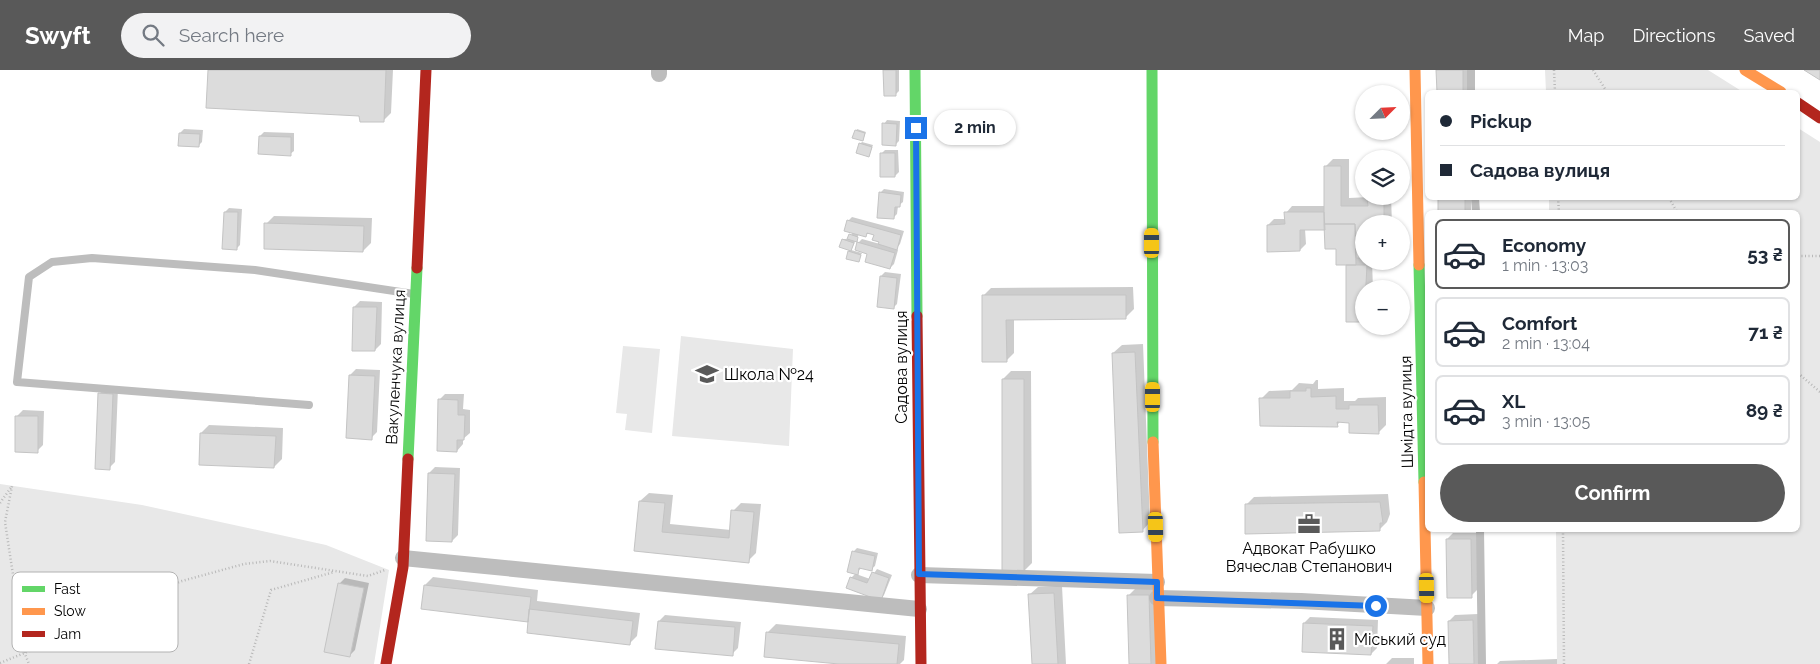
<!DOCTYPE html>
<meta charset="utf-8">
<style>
:root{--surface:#fff;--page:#f2f2f3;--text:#1f2937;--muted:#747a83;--line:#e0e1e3;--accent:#595959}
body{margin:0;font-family:Raleway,sans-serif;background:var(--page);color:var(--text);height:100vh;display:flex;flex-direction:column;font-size:19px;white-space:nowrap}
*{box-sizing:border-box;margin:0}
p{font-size:16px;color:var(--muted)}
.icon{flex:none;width:28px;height:28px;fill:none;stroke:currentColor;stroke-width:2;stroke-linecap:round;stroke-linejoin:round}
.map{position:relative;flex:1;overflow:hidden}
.sheet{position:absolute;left:1425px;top:140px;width:375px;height:322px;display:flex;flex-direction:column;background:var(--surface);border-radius:8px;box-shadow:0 1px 4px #0004}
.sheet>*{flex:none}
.hud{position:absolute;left:1425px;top:20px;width:375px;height:110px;border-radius:8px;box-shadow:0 1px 4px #0004;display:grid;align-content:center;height:110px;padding:0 15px;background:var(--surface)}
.needle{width:32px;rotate:66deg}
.buttons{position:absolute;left:1355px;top:15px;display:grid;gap:10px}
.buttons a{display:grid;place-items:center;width:55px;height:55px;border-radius:50%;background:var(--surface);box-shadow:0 1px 4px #0004;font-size:25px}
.end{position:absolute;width:22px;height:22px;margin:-11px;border:6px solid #1a73e8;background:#fff;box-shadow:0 0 0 2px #fff}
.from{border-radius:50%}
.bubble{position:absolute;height:35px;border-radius:18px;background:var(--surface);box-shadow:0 1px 4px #0004;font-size:16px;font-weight:700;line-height:35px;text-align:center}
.car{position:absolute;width:15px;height:30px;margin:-15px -8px;border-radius:6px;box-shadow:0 0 4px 1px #0007;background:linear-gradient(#f5c518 24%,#345 0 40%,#f5c518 0 76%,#345 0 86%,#f5c518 0)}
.hud b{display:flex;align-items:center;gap:18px;height:48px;font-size:19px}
.hud b+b{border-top:1px solid var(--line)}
.hud i{width:12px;height:12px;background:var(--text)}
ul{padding:9px 0 0;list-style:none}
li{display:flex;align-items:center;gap:15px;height:70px;margin:0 10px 8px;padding:0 5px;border:2px solid var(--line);border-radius:8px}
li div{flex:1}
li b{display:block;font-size:19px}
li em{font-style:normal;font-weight:700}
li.selected{border-color:var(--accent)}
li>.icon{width:45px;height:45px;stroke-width:1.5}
.action{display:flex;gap:10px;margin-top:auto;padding:10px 15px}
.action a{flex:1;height:58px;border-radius:30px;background:var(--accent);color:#fff;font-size:20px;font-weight:700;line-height:58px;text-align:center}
header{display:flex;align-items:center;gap:30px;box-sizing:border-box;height:70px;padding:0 25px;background:var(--accent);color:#fff}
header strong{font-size:24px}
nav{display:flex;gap:28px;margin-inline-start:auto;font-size:18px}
.search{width:350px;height:45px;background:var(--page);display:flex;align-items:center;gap:12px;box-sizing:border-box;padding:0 18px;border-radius:28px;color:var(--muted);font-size:19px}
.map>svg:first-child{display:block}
.park{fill:#e8e8e8}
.shadow{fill:#0003}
.building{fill:#dcdcdc;stroke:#c4c4c4}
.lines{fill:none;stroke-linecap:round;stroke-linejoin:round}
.path{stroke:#b8b8b8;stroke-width:2.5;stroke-dasharray:1 2.5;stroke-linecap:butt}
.lane{stroke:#bdbdbd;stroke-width:8}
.street{stroke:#bdbdbd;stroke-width:16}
.fast{stroke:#63d668;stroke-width:11}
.slow{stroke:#ff974d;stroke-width:11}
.jam{stroke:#b3261e;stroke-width:11}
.route{stroke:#1a73e8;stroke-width:6}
.labels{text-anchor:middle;stroke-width:4.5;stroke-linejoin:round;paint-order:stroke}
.street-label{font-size:16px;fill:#000;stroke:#fff}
.poi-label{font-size:16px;fill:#000;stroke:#fff;text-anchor:start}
.key{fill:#fff;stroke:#b2b2b2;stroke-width:1}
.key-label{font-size:14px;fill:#000}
</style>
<header>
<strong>Swyft</strong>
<div class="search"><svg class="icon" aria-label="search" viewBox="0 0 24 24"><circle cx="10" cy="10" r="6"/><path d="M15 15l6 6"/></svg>Search here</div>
<nav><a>Map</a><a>Directions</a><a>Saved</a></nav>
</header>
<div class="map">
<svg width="1820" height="594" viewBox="0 0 1820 594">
<rect width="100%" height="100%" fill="#fff"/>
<path class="park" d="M1545,0h163l35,22h-197z
M1798,58l22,14v522h-263l-1,-134h242v-318h-249v-14h249z
M681,266l112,13 -4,97 -117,-10z
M623,276l37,3 -8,84 -27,-3 2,-16 -11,-1z
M0,414l142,21 184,40 63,25 -15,94h-374z"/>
<path class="shadow" d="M210,0h183l-2,43 -8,8z
M885,0h14v21l-4,4z
M1437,0h31l1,22h-31z
M887,50l13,1 -1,20 -3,3 -12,-20z
M184,59l19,1 -1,12 -4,4 -18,-13z
M857,59l9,3 -3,8 -7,-9z
M264,62l30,1v18l-4,3 -30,-18z
M862,72l11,3 -4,11 -9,-12z
M885,80h13l1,22 -4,4 -14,-22z
M1333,89h16v39l42,-2 1,28h-28v37h8l1,28h-9l-38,-61 -21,1 1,15 -6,6 -32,-25 6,-6h12v-6l6,-7h34l-1,-39z
M884,119l20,3 -1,10 -5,4 -1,8 -4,4 -13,-25z
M1440,128h31v14h-32z
M229,138l13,1 -2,36 -4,4 -11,-37z
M274,146l98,2 -1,25 -8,8 -97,-27z
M852,147l52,14 -4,13 -4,5 2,1 -4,14 -4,4 -32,-25 4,-4 18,5 1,-3 -6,-7h-16l-8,16 -8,-11h6l4,-7 -5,-11z
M851,180l11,3 -4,8 -9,-9z
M885,202l16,2 -4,30 -4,4 -12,-32z
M1133,217l1,22 -8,8 -112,2v34l-8,8 -23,-65 8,-8z
M360,231l22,1 -1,42 -6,6 -21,-43z
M1143,274l7,178 -8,9 -29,-178 9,-8z
M356,299l24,1 -3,62 -6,6 -21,-63z
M1011,301h20l1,192 -8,8 -21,-192z
M1316,310h2v9l26,-1v13h11l3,-3 28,-1v28l-8,8 -27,-12h-10l-4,4 -76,-26 8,-8 23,-1 7,-7 14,1z
M106,318h12l-3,74 -6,6 -10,-74z
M445,324h19l-1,15 7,1v23l-7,6v5l-6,7 -18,-51z
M23,340l21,1 -1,34 -6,6 -20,-35z
M209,355l74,3 -1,31 -8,8 -73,-34z
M435,397l25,1 -2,67 -6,6 -23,-68z
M649,423l24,2 -3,29 61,6 2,-19 8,-8 20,1 -5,49 -8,8 -112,-11 4,-49z
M1388,424l2,20 -3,8 -8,8 -133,-25 8,-8z
M1453,463h24v57l-6,6 -24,-57z
M857,478l21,5 -3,13 -4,3 -9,-2 -6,7 14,5 7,-10 15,6 -8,20 -4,4 -29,-21 5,-5 -2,-22z
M433,507l105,13 -1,11 103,12 -3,23 -8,8 -100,-23 -104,-36z
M345,508l24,5 -14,67 -6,6 -10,-72z
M1062,516l4,78h-33l-4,-69 9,-8z
M1157,517l1,77h-28l-2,-68 8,-8z
M1478,544l1,50h-29l-1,-43 6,-6z
M665,545l76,7 -3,26 -6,6 -73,-33z
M1310,547l68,3 -1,28 -6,6 -67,-31z
M776,554l130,12 -2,24 -4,4h-48l-87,-8 3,-24z
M1392,588h22v6h-28z
M1557,589v5h-60l3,-3z"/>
<path class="building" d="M208,0h178l-2,52h-24l-1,-6 -153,-8z
M883,0h13v26h-12z
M1436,0h27v22h-26z
M1804,0h16v10z
M882,53l15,1 -1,22 -14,-1z
M855,60l10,3 -2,8 -11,-3z
M179,63l21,1 -1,13 -21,-1z
M259,66l32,1v19l-33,-2z
M859,73l13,4 -3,10 -13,-4z
M880,83h15v24h-15z
M1324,96h17v40h27l-1,-8 17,-1v27h-20v34h-8l-1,-34h-31z
M879,122l22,3 -1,12h-5l-1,12 -17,-1z
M1438,128h27v14h-27z
M224,142h14l-1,38 -15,-1z
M1284,142h40l1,18h-25v21l-33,1v-27l18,-1z
M847,150l54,15 -4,15 -19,-6 1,-2 -7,-2 2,-5 -7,-2 -1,4 -22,-6z
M264,153l100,3 -1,26 -99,-3z
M1324,154h31l1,41h-20v-16h-11z
M849,164l9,3 -1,5 -10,-3z
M842,169l12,4 -3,8 -12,-4z
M857,172l38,11 -5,16 -25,-7 2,-8 -12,-4z
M848,181l13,4 -2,7 -13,-3z
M1346,195h21l-3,57h-18z
M880,206l17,2 -3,31 -17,-2z
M982,225h144v24l-120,1 1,42h-25z
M353,237h24l-2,44h-23z
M1135,282l8,180 -24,1 -7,-180z
M349,305l26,1 -3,64 -26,-2z
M1002,309h22v193h-22z
M1306,318h5v9l25,-1v13h13v-4h29l1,29 -30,-1v-10l-12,-1 1,5 -78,-1 -1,-28h31v-7h16z
M98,323l15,1 -3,76 -15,-1z
M438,329l20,1v15h7l-1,25h-7v12l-20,-1z
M15,346h23v37l-23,-1z
M200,363l76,3 -2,32 -75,-3z
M428,403l27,1 -3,68 -26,-1z
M639,431l26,2 -3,29 67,6 2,-28 23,2 -5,51 -115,-12z
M1380,432l3,21h-3v8l-135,3v-30z
M1446,469h25l1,59h-25z
M852,481l23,5 -3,15 -13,-3 -1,7 -11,-3z
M872,502l17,6 -8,23 -35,-13 4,-11 17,6z
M338,513l26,5 -14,69 -26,-5z
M424,515l107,12 -3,25 -107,-13z
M1054,523l4,71h-26l-4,-70z
M1127,525h22l2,69h-22z
M529,539l104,12 -3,24 -103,-12z
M1473,550l1,44h-25l-1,-43z
M658,551l77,6 -2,29 -78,-7z
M1303,553l70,3 -2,29 -69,-3z
M766,562l133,12 -2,20h-58l-75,-7z"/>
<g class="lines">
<path class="path" d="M1554,0l1,22
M1593,0l14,22
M1558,128l1,14
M1669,128l8,14
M1798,186h22
M1798,303l22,19
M0,433l12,-17 -7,36 20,132 4,10
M1563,460l1,134
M0,593l49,-20 19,-14 67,-29 47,-19 62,-17 26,-3 98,15 17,-6
M249,594l22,-74 63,-18"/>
<path class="lane" d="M1471,0v22
M1475,128l1,14
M309,335l-292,-23 12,-105 23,-15 40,-4 163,12 159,24
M1480,460l2,134"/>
<path class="street" d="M659,4v-4
M403,488l516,51
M919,505l238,7
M1157,528l144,3 126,7"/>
<path class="fast" d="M915,0l2,246
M1152,0l1,372
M1419,195l5,217
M408,389l9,-191"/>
<path class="slow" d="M1415,0l4,195
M1745,0l36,22
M1153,372l8,222
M1424,412l4,182"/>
<path class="jam" d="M1798,33l22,15
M417,198l9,-198
M917,246l4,348
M386,594l17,-97 5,-108"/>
</g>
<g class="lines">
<path class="route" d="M916,58l3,446 238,8v16l219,8"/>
</g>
<defs>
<symbol id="school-bare" viewBox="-9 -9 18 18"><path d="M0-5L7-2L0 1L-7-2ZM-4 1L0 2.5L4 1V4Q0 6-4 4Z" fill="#595959" stroke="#fff" stroke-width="2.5" paint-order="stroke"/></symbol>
<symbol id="office-bare" viewBox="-9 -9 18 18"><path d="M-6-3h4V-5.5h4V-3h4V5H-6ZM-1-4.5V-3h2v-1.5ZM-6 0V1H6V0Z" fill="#595959" stroke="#fff" stroke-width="2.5" paint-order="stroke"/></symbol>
<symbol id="building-bare" viewBox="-9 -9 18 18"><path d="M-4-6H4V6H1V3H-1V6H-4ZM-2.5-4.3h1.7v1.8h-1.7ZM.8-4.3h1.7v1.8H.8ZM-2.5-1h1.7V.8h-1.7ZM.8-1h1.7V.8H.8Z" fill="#595959" stroke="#fff" stroke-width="2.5" paint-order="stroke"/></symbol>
</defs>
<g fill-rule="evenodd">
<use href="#school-bare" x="691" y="288" width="32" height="32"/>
<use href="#office-bare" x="1293" y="438" width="32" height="32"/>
<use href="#building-bare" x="1321" y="553" width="32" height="32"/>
</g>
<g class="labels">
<g class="street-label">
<text transform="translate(395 297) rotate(-87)" y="6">Вакуленчука вулиця</text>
<text transform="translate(901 297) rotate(-90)" y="6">Садова вулиця</text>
<text transform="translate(1406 342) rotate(-91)" y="6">Шмідта вулиця</text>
</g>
<g class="poi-label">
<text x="724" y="310">Школа №24</text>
<text x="1309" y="484" text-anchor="middle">Адвокат Рабушко<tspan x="1309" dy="18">Вячеслав Степанович</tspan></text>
<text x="1354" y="575">Міський суд</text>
</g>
</g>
<rect x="12" y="502" width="166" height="80" rx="8" class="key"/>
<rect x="22" y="516" width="23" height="6" fill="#63d668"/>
<rect x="22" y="538" width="23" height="7" fill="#ff974d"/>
<rect x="22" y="561" width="23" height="6" fill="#b3261e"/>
<g class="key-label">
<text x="54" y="524">Fast</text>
<text x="54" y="546">Slow</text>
<text x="54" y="569">Jam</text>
</g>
</svg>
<div class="buttons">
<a><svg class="needle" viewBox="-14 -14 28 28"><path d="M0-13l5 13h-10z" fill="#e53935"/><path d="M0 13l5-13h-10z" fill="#747a83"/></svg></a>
<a><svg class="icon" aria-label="layers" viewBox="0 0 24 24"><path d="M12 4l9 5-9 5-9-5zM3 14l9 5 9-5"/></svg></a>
<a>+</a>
<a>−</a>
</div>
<i class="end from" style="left:1376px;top:536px"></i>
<i class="end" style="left:916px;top:58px"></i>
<div class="bubble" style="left:934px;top:40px;width:82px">2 min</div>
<i class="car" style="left:1152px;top:173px;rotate:0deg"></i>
<i class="car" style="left:1153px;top:327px;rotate:0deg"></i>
<i class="car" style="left:1156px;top:457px;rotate:179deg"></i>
<i class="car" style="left:1427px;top:518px;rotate:179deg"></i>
<div class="hud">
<b><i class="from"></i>Pickup</b>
<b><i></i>Садова вулиця</b>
</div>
<section class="sheet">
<ul>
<li class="selected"><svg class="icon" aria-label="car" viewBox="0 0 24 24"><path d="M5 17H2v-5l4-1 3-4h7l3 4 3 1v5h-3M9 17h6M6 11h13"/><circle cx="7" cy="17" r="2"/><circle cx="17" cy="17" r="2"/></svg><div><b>Economy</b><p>1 min · 13:03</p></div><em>53 ₴</em></li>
<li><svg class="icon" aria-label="car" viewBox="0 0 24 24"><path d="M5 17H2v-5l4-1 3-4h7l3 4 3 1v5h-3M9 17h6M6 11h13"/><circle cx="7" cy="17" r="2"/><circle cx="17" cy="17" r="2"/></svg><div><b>Comfort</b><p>2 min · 13:04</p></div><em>71 ₴</em></li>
<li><svg class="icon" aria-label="car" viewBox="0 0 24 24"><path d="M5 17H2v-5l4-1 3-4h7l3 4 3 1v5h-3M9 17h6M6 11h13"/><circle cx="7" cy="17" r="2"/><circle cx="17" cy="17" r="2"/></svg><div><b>XL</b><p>3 min · 13:05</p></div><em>89 ₴</em></li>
</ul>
<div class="action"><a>Confirm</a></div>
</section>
</div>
